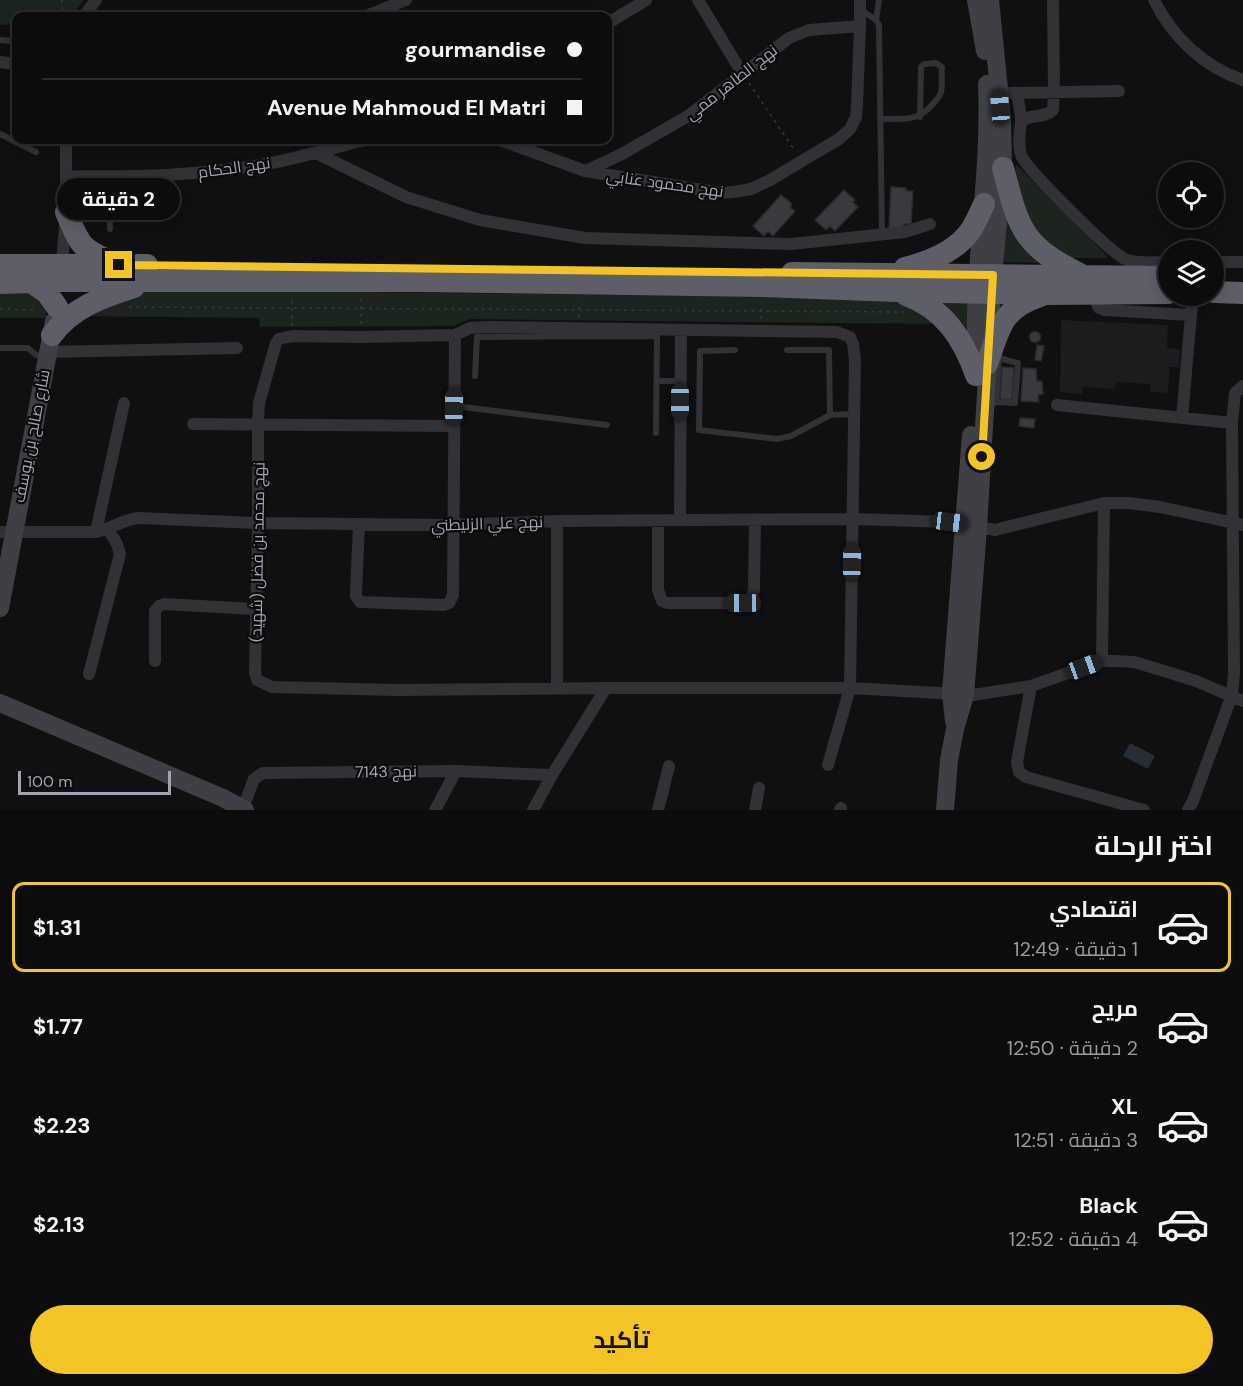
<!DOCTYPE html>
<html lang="ar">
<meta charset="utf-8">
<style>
:root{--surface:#0c0c0d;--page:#1a1a1b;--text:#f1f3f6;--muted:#9a9b9d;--line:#2c2c2e;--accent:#f3c426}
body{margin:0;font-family:"DM Sans",Cairo,sans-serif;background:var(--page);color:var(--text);direction:rtl;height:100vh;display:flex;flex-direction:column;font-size:22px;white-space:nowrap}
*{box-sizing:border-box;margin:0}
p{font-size:20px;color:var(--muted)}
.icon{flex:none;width:33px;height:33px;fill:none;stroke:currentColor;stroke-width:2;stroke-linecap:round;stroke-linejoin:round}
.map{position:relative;height:810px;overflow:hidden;direction:ltr}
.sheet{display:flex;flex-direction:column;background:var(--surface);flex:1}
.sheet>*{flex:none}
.banner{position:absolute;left:12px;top:12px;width:600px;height:132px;border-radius:12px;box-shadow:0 3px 15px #0003,0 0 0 2px var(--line);direction:rtl;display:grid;align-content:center;height:132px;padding:0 30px;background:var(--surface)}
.controls{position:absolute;left:1158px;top:162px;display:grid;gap:12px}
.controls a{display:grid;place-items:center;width:66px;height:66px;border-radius:50%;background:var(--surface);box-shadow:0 3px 15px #0003,0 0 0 2px var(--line);font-size:30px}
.scale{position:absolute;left:18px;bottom:15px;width:153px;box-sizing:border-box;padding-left:6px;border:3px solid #a1a4b2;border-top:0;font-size:16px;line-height:21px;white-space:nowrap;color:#a1a4b2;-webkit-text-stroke:4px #0b0b0c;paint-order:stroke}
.end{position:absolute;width:27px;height:27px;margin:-14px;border:8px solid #f3c426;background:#111;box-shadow:0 0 0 3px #111}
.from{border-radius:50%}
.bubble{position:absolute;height:42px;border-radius:21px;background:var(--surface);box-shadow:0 3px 15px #0003,0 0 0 2px var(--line);font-size:20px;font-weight:700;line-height:42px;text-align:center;direction:rtl}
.car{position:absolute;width:18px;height:36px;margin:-18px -9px;border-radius:8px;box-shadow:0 0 4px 2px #0007;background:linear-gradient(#222 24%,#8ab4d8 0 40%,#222 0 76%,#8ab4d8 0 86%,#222 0)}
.banner b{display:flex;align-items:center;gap:21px;height:57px;font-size:22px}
.banner b+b{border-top:2px solid var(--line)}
.banner i{width:15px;height:15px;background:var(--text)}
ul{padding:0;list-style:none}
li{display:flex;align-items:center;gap:18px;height:90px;margin:0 12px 9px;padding:0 18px;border:3px solid transparent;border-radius:12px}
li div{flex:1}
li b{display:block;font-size:22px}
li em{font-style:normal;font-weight:700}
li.current{border-color:var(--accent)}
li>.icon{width:54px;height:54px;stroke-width:1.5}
h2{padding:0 30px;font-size:27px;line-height:72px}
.primary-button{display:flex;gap:12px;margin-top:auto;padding:12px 30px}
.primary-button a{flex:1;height:69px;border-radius:36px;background:var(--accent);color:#111;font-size:24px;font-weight:700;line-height:69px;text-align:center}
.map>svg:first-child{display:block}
.built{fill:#1c1c1e}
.green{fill:#1c241e}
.water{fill:#262d35}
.building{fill:#3a3a3e;stroke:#2a2a2d;stroke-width:1.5}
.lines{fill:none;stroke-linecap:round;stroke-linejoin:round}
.path{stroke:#37383d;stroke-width:1.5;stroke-dasharray:3 4.5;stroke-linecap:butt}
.lane{stroke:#313136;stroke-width:6}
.street{stroke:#313136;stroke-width:12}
.secondary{stroke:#3f4046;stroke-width:18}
.highway{stroke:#5d5e67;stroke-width:22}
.route{stroke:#f3c426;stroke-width:8}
.labels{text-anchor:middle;stroke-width:4.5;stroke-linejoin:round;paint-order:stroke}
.street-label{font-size:16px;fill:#a1a4b2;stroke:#0b0b0c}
</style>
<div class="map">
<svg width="1243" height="810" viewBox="0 0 1243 810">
<rect width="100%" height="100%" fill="#101011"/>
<path class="built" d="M1061,320l107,5 -1,23 13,1 -1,18h-9l-2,26 -18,-1v-8l-34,-2 -1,7 -32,-2 -1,7 -22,-2z"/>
<path class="green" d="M0,0h83l-10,16h-57v8l-16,1z
M1016,164l93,94h-35l-15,-5 -33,-29 -12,-43z
M1004,209l41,54 -45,-1z
M0,289h30l18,12 -2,17h-46z
M165,290l803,9 -2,41 -31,-16 -465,-5 -17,7 -193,1 -1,-9 -183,-2 58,-23z"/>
<path class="water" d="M1130,743l25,13 -7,13 -25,-13z"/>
<path class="building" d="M891,187l15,1v3h7l-2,33h-7l-1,5h-14z
M844,190l11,10 -2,2 5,5 -23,24 -5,-5 -4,4 -11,-10z
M781,195l11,9 -2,3 5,4 -22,25 -5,-5 -4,5 -11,-10z
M1029.5 337a5.5 5.5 0 1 1 11 0a5.5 5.5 0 1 1-11 0Z
M1037,345l7,1 -3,15 -6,-1z
M1002,367l12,1 -2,32 -12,-1z
M1023,368l13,1 1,12h5l1,13 -5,1 1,7 -18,-1z
M1020,418l15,1 -1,9 -15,-2z"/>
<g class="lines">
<path class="path" d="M62,0l1,16
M749,83l46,68
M129,307l775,5
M0,309l37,1
M579,317v-16
M761,319v-16
M361,324v-25
M292,326v-28"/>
<path class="lane" d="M861,10l15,10 3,5 3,209
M876,20l3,-20
M0,40l16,1
M880,119c24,-1 36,4 53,-15 3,-4 7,-7 8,-12 2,-8 0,-17 1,-25l-6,-4 -12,1 -3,3 -1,50
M0,134l36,18
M109,176l1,53
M0,348h28l8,7 9,2
M735,350l-35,1 -1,79 78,9 14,-3 39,-21 23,-1
M787,350h42l1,65
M475,376l2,-39 180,-1 -1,97
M657,381h23
M996,402l19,1 3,-40 -19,-5
M993,404l3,-2 3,-45
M455,406l152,19"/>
<path class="street" d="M698,0l44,73
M1154,0c18,37 50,67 89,80
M84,16l12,-16
M366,16l40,-16
M608,23l38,-23
M0,62l16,2
M1010,93l109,-2
M1017,93c1,9 4,19 4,28 -1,11 -4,25 1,36 8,15 90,98 105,103 13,4 28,2 41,2
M1021,122c9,-9 23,-3 32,-12l1,-19 -1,-91
M500,140l85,31 136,22 13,-1 17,-3 19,-9 69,-41 11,-10 6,-12 1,-12 3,-79
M316,153l90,44 74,23 105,18 206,6 114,-12 25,-8
M586,171l36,-17 66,-38 101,-78 20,-8 51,-4v-26
M66,176c68,1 138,0 205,-13 31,-6 62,-15 93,-23
M1214,262h29
M62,264l4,-52v-72
M1092,294l7,14 5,2 87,5 2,-19
M47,352l190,-4
M1057,405l175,18
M1182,418l9,-103
M193,424l261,2
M680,520l1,-190
M557,521v167
M658,521v69l4,11 5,2h76l8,-5 3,-8 1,-69
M359,525l-3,67v4l4,6 84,3 5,-2 4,-8 2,-260
M0,532h96c15,-3 26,-12 42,-14l120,5 195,2 104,-4 296,-2 97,3 45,8 109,-27h25l31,4 83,18
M96,532l28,-129
M155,661v-50l4,-5 5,-2 91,5
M1102,661l2,-158
M89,674l31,-120 -3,-10 -9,-15
M1031,686l-14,76 2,10 7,5 118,33
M828,765l22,-77 5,-328 -2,-16 -3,-7 -13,-5 -349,-5 -18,1 -15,7 -94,2 -69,-1 -13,3 -3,4 -17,60 -1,20v100l-3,150 2,7 15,7 125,3 209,-2h244l123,7 58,-9 71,-25h12l20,1 27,8 35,11 47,20
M243,808l11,-29 9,-6 193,-2 96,4
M435,810l21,-39
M533,810l19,-35 54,-87
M658,810l11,-44
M755,810l4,-22
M840,810l1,-2
M1188,810l5,-9 39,-106 2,-22 -2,-250 3,-30 8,-7"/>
<path class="secondary" d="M976,0l9,51
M976,371c0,-26 -1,-52 1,-79 3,-69 13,-138 10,-208
M0,608l54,-287
M0,703l223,95 22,12
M954,721l-3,-28 20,-258
M945,810l4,-50 6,-31 10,-34 13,-167 15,-253 10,-107 -1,-49 -12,-119"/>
<path class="highway" d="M1003,168c16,60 18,77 77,106
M66,212c14,32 13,36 46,50
M0,265h147
M905,268c24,-6 51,-16 66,-38 5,-8 9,-17 13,-26
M792,273l376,4
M31,282l16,11 10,14
M0,283l61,-2h356l345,5 134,5 150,3 122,-1
M1214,292l29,1
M906,295c38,14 57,43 70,80
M52,335c20,-27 50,-38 82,-48
M987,364c13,-36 14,-55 53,-68"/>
</g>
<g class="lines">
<path class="route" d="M119,265l874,10 -11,182"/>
</g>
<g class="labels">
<g class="street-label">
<text transform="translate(731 82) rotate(-38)" y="6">نهج الطاهر ممي</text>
<text transform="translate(234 167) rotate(-8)" y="6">نهج الحكام</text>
<text transform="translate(665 183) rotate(8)" y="6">نهج محمود عنابي</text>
<text transform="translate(31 436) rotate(-79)" y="6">شارع صالح بن يوسف</text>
<text transform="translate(487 523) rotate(-2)" y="6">نهج علي الزليطني</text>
<text transform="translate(257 552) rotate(-89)" y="6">نهج محمد بن فضل (شهيد)</text>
<text transform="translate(386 771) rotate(-1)" y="6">نهج 7143</text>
</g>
</g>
</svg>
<div class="controls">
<a><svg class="icon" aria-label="locate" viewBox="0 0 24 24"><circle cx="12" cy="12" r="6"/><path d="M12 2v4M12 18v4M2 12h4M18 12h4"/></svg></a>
<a><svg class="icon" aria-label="layers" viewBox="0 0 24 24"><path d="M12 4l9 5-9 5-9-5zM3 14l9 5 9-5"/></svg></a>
</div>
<div class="scale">100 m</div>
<i class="end from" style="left:982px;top:457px"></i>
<i class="end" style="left:119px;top:265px"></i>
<div class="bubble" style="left:57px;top:178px;width:123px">2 دقيقة</div>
<i class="car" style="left:1000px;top:107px;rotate:356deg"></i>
<i class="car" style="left:680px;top:402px;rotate:180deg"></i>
<i class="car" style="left:454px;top:406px;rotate:1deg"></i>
<i class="car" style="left:950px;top:522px;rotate:97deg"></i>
<i class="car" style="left:852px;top:562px;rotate:1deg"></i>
<i class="car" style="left:743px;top:603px;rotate:270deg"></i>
<i class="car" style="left:1084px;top:667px;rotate:70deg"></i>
<div class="banner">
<b><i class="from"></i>gourmandise</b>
<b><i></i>Avenue Mahmoud El Matri</b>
</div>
</div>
<section class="sheet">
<h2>اختر الرحلة</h2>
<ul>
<li class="current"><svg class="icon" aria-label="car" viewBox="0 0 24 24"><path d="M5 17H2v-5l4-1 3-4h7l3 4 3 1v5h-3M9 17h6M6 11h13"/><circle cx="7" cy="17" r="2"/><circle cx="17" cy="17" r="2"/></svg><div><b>اقتصادي</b><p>1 دقيقة · 12:49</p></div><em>$1.31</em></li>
<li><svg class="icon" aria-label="car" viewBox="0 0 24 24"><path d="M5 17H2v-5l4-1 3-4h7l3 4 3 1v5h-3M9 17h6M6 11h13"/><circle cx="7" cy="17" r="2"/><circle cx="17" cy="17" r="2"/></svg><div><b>مريح</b><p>2 دقيقة · 12:50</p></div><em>$1.77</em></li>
<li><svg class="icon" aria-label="car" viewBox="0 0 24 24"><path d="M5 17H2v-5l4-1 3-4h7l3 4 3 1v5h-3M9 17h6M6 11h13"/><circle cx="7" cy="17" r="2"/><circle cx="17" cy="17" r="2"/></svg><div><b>XL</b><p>3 دقيقة · 12:51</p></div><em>$2.23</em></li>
<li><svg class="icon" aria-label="car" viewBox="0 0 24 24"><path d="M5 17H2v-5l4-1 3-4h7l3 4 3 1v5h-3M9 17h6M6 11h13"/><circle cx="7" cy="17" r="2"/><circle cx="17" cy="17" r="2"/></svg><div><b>Black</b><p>4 دقيقة · 12:52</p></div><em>$2.13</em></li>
</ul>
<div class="primary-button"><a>تأكيد</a></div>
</section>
